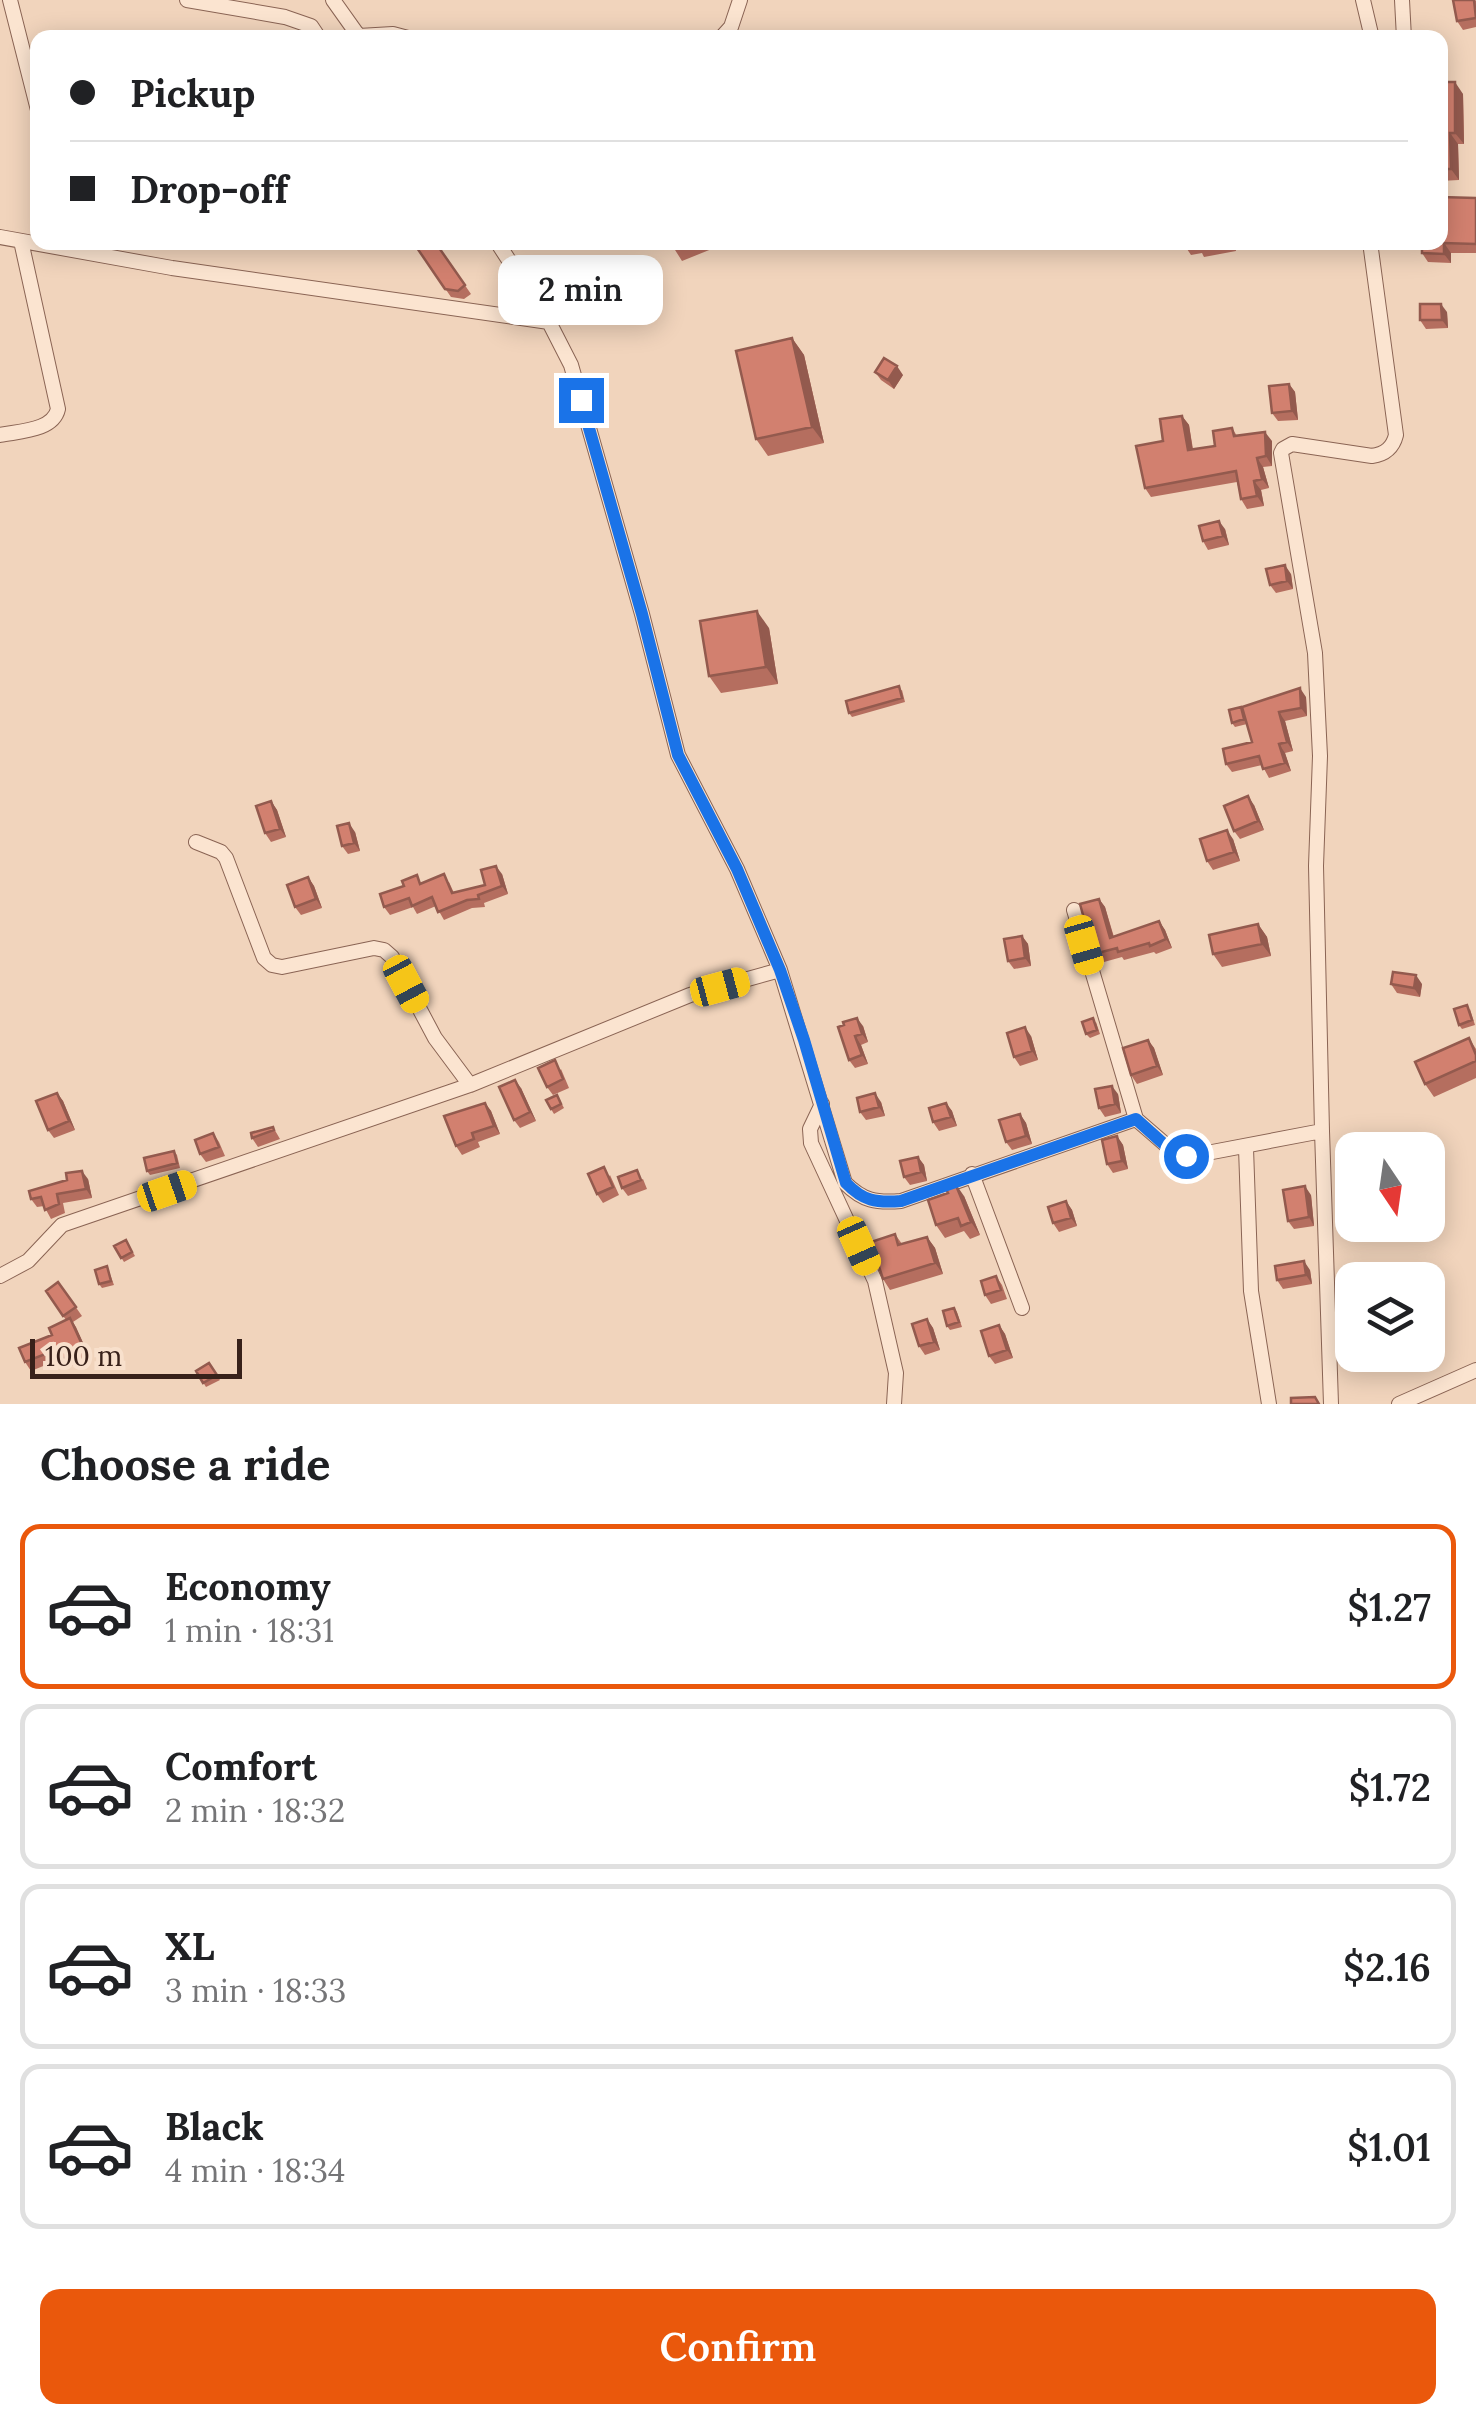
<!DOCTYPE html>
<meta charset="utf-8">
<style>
:root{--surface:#fff;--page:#f6f6f6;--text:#202124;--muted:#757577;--line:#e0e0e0;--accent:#ea580c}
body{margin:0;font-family:Lora,serif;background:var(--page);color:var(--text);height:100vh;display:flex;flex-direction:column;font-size:38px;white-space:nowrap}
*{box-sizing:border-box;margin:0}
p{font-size:32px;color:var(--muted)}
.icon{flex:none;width:55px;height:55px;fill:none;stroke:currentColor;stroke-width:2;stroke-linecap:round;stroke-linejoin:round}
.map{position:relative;height:1404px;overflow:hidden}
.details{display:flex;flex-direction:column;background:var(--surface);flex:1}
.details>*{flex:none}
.banner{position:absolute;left:30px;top:30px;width:1418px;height:220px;border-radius:20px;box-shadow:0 5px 25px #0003;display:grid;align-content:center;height:220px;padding:0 40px;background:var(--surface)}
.needle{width:65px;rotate:167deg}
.buttons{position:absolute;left:1335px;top:1132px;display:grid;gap:20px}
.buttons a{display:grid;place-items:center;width:110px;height:110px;border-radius:20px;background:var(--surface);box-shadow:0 5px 25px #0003;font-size:50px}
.scale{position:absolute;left:30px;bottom:25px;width:212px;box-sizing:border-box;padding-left:10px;border:5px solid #38211a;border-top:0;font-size:28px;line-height:35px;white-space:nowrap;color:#38211a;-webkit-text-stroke:8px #f8e0cc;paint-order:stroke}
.end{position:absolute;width:45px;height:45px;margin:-22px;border:12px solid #1a73e8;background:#fff;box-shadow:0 0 0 5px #fff}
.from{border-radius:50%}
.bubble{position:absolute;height:70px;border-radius:20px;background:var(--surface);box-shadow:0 5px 25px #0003;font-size:32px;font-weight:600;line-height:70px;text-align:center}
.car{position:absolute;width:30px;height:60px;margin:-30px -15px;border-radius:12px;box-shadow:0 0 8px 2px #0007;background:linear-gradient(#f5c518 24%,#345 0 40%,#f5c518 0 76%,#345 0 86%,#f5c518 0)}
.banner b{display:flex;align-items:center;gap:35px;height:95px;font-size:38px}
.banner b+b{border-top:2px solid var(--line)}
.banner i{width:25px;height:25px;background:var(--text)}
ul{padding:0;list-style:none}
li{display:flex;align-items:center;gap:30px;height:165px;margin:0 20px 15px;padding:0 20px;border:5px solid var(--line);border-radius:20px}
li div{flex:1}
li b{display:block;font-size:38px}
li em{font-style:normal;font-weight:600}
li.on{border-color:var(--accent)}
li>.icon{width:90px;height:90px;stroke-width:1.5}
h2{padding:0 40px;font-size:45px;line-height:120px}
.action{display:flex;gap:20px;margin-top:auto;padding:20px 40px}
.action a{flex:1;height:115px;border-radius:20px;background:var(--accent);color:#fff;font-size:40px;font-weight:600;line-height:115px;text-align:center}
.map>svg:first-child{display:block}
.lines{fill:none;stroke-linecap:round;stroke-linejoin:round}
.minor-casing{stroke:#8a6454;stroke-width:16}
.minor{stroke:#fbe4d0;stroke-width:14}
.wall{fill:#b56e5f}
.shaded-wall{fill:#935a4e}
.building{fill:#d2806f;stroke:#935a4e;stroke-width:2.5}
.route{stroke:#1a73e8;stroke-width:12}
</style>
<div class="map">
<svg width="1476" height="1404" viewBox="0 0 1476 1404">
<rect width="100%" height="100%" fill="#f1d4bc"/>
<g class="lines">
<defs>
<path id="minor" d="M10,0l28,110
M187,0l98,17 26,9 8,12
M333,0l27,38
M1363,0l9,38
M1402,0l2,38
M359,36l34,-2 15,4
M721,38l10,-11 9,-27
M0,237l172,31 377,54
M497,242l52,80 22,43 71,249 36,141 59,114 43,101 65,213c18,18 31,20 56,18l235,-82 30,26 20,12 136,-26
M0,435c19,-4 53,-4 58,-26l-37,-168
M196,842l25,10 5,6 38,100 8,7 10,2 92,-19 10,2 8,7 43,81 35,47
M1074,910l62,209
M822,1104l-12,25 1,14 64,138 21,92 -2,31
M1246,1148l5,143 18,113
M972,1174l50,134
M0,1276l28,-15 34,-36 408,-140 220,-90 90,-25
M1331,1404l-9,-273 -6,-265 4,-110 -5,-103 -34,-200 2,-4 9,-5 80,12c14,-2 21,-9 24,-21l-26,-193
M1399,1404l77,-34"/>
</defs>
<use href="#minor" class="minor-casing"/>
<use href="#minor" class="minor"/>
</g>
<path class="wall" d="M1476,0v27l-13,3 -6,-9z
M1440,82l23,12 1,50h-6l1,36 -19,1z
M1476,198v55h-25v10l-23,-1 -6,-9z
M413,242h22l36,52 -7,5 -13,-2z
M670,242h59l-47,19z
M1185,242h50l1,9 -32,6 -2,-4 -11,2 -6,-9z
M1338,242h19l1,4 -16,1z
M1447,312l1,16 -22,1 -6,-9z
M792,338l12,17 20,88 -56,13 -12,-17z
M875,372l28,3 -9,14 -13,-9z
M1289,384l6,8 3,28 -20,1 -6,-8z
M1182,416l7,9 4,24 22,-3 17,-18 5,8 35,5v25l-9,1 6,21 -8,2 3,16 -17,3 -6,-10 -4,-17 -86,15 -6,-9 18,-47z
M1225,529l4,16 -21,5 -5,-9z
M1291,574l2,15 -17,4 -6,-8z
M769,628l9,56 -57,9 -12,-17z
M902,690l3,12 -53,15 -3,-4z
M1306,697l1,19 -22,5 8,30 -8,2 6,18 -22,7 -7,-13 -30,7 -6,-8 26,-22 -5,-18 -12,3 -3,-4z
M271,801l6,9 9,27 -15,5 -6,-9z
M1254,805l10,25 -24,9 -6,-8z
M355,832l5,19 -12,3 -6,-8z
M1233,839l7,22 -27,9 -6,-9z
M502,874l6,20 -24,9 1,4 -13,1 -28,12 -8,-14 -19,8 -4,-7 -23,8 -6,-8 38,-24 27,-1 5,11 31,-8z
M308,877l6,9 8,22 -21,7 -6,-8z
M1099,899l6,8 9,30 45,-16 6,9 7,18 -16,6 -2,-2 -30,8 -2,-3 -18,5 -6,-9 -4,-19h-2l-6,-8z
M1258,924l9,13 4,19 -49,11 -9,-13z
M1022,936l6,8 3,22 -17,3 -6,-8z
M1391,984h31l-2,13 -23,-4z
M1470,1009l5,16 -13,4 -3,-4z
M1096,1022l4,12 -10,4 -4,-4z
M863,1026l5,16 -7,3 7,19 -13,4 -6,-8 -11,-33z
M1031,1036l7,24 -18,6 -6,-9z
M1469,1038l7,11v29l-42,19 -9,-13z
M1148,1040l6,8 9,27 -26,9 -6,-9z
M561,1069l8,19 -16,7 -6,-8z
M521,1088l15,33 -16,7 -6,-8z
M57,1093l6,8 12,29 -21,8 -6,-8z
M1118,1094l3,19 -16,4 -6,-9z
M557,1095l7,13 -10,6 -3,-5z
M881,1102l4,14 -19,4 -6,-8z
M485,1103l6,8 9,23 -22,8 2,5 -18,8 -6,-9z
M946,1103l6,8 5,15 -18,5 -6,-9z
M1020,1114l6,9 6,21 -20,6 -6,-8z
M273,1127l7,12 -22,8 -6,-9z
M213,1133l6,9 6,14 -19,6 -6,-8z
M1117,1136l6,9 5,24 -15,4 -6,-9z
M174,1151l3,4 3,13 -30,7 -3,-4z
M918,1157l6,8 3,16 -17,4 -6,-8z
M610,1175l9,20 -16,8 -6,-9z
M88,1179l4,19 -29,5 2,10 -14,6 -7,-13 -7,1 -6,-8z
M643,1179l4,10 -19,7 -6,-8z
M1311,1195l3,31 -20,3 -6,-8z
M964,1196l16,39 -10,4 -6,-8 -19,7 -9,-13z
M1066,1201l6,9 5,16 -18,6 -6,-9z
M895,1234l7,10 25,-7 8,11 8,26 -53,16 -7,-11z
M126,1240l9,16 -11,6 -10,-16z
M107,1266l7,19 -12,3 -3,-4z
M1310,1270l2,14 -29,5 -6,-9z
M996,1276l6,9 5,14 -16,5 -6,-9z
M58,1282l24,34 -9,6 17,36 -21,9 -6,-9 -32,13 -6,-9 41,-42 -20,-29z
M954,1308l3,4 5,15 -12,3 -3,-4z
M927,1319l6,9 7,22 -15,5 -6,-9z
M999,1325l6,9 8,24 -18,6 -6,-8z
M209,1363l11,17 -14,7 -10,-16z"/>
<path class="shaded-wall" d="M1455,82l8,12 1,50 -9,-11z
M1450,133l8,11 1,36 -8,-11z
M1444,243l7,10v10l-7,-9z
M1441,304l6,8 1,16 -6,-8z
M792,338l12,17 20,88 -12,-16z
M897,366l6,9 -9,14 -6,-9z
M1289,384l6,8 3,28 -6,-9z
M1182,416l7,9 5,34 -6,-9z
M1265,432l7,9v25l-6,-10z
M1257,458l6,9 6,21 -7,-9z
M1254,481l7,9 3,16 -7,-10z
M1219,521l6,8 4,16 -6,-9z
M1285,565l6,9 2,15 -6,-8z
M757,611l12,17 9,56 -12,-17z
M1300,688l6,9 1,19 -6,-8z
M1279,712l6,9 8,30 -6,-9z
M1279,744l6,9 6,18 -6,-8z
M1248,796l6,9 10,25 -6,-9z
M271,801l6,9 9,27 -6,-8z
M349,823l6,9 5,19 -6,-8z
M1227,830l6,9 7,22 -6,-9z
M496,866l6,8 6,20 -6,-8z
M308,877l6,9 8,22 -6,-9z
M1099,899l6,8 11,39 -6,-8z
M1159,921l6,9 7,18 -6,-9z
M1258,924l9,13 4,19 -9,-12z
M1022,936l6,8 3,22 -6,-8z
M1416,975l6,9 -2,13 -6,-9z
M857,1018l6,8 5,16 -6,-8z
M1025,1027l6,9 7,24 -6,-9z
M855,1036l6,9 7,19 -6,-9z
M1148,1040l6,8 9,27 -6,-9z
M515,1080l6,8 15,33 -6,-9z
M1112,1086l6,8 3,19 -6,-9z
M57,1093l6,8 12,29 -6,-9z
M875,1093l6,9 4,14 -6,-9z
M485,1103l6,8 9,23 -6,-8z
M946,1103l6,8 5,15 -6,-9z
M1020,1114l6,9 6,21 -6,-8z
M1117,1136l6,9 5,24 -6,-8z
M918,1157l6,8 3,16 -6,-9z
M82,1171l6,8 4,19 -6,-9z
M955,1183l9,13 16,39 -9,-13z
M1305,1186l6,9 3,31 -5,-9z
M1066,1201l6,9 5,16 -6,-8z
M927,1237l8,11 8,26 -8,-11z
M1304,1261l6,9 2,14 -6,-9z
M70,1318l6,9 14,31 -6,-9z
M927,1319l6,9 7,22 -6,-8z
M999,1325l6,9 8,24 -6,-8z"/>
<path class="building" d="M1453,0h21l2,18 -19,3z
M1440,82h15v51h-5l1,36h-11z
M1440,197l36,1v46l-32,-1v11l-22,-1v-11h18z
M413,242h22l30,43 -7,6 -13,-2z
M1185,242h43l-30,6 -1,-4 -12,2z
M1420,304h21l1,16h-22z
M792,338l20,89 -56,12 -20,-88z
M884,358l13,8 -9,14 -13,-8z
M1289,384l3,27 -20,2 -3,-27z
M1182,416l6,34 27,-4 -2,-15 19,-3 2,8 31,-4 1,24 -9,2 5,21 -8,2 3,15 -16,3 -5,-28 -91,17 -9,-42 27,-5 -3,-22z
M1219,521l4,15 -20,5 -4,-15z
M1285,565l2,16 -17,4 -4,-16z
M757,611l9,56 -57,9 -9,-55z
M899,686l3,12 -53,15 -3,-12z
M1300,688l1,20 -22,4 8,30 -8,2 6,19 -22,6 -4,-13 -33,8 -3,-15 29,-7 -10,-35z
M1241,707l3,12 -12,4 -3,-13z
M1248,796l10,25 -24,10 -10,-25z
M271,801l9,28 -15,4 -9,-27z
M349,823l5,20 -12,3 -5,-20z
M1227,830l7,22 -27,9 -7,-22z
M496,866l6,20 -24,9 1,4 -12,1 -29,12 -6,-15 -20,9 -3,-8 -25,9 -4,-13 24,-8 -2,-5 15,-6 3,9 24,-10 8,19 33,-8 -4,-15z
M308,877l8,22 -21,8 -8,-22z
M1099,899l11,39 49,-17 7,18 -16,7 -1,-3 -31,9 -1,-4 -19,5 -7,-29 -5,2 -6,-22z
M1258,924l4,20 -49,10 -4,-19z
M1022,936l3,22 -17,3 -4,-22z
M1393,972l23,3 -2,13 -23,-4z
M1467,1005l5,15 -13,5 -5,-16z
M857,1018l5,16 -7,2 7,19 -13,5 -11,-33 6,-2 -1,-3z
M1093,1018l4,12 -11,4 -4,-12z
M1025,1027l7,24 -18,6 -7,-24z
M1469,1038l7,17v6l-51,23 -10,-22z
M1148,1040l9,26 -26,9 -8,-27z
M555,1060l8,19 -16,8 -9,-19z
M515,1080l15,32 -16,8 -15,-33z
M1112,1086l3,18 -16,4 -4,-19z
M57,1093l12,28 -21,9 -12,-29z
M875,1093l4,14 -19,5 -3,-14z
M557,1095l4,9 -10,5 -5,-9z
M485,1103l9,23 -22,7 2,6 -18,7 -12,-30z
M946,1103l5,14 -18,5 -4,-14z
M1020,1114l6,22 -20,6 -7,-22z
M273,1127l1,3 -22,8 -1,-5z
M213,1133l6,14 -19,7 -5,-14z
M1117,1136l5,25 -15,3 -5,-24z
M174,1151l3,12 -30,8 -3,-13z
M918,1157l3,15 -17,5 -4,-16z
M604,1167l9,20 -16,7 -9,-20z
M637,1170l4,10 -19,8 -4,-11z
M82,1171l4,18 -29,5 2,10 -14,6 -4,-13 -10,2 -2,-8 38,-11 -1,-7z
M955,1183l16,39 -10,4 -3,-8 -22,7 -8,-25 20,-7 -3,-6z
M1305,1186l4,31 -21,4 -5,-31z
M1066,1201l5,17 -18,5 -5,-16z
M895,1234l3,11 29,-8 8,26 -52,16 -12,-37z
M126,1240l6,12 -11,6 -7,-12z
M1304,1261l2,14 -29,5 -2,-14z
M107,1266l4,15 -12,3 -4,-14z
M996,1276l5,14 -16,5 -4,-14z
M58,1282l18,25 -13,9 -17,-25z
M954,1308l5,14 -12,4 -4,-15z
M70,1318l14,31 -21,10 -5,-10 -33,13 -6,-14 33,-13 -3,-7z
M927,1319l7,23 -15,4 -7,-22z
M999,1325l8,25 -18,6 -8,-25z
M209,1363l8,12 -14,8 -7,-12z
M1315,1397l4,7h-28v-6z"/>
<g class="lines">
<path class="route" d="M581,400l61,214 36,141 59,114 43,101 24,70 42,143c17,18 30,20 55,18l235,-82 30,27 20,10"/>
</g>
</svg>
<div class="buttons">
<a><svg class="needle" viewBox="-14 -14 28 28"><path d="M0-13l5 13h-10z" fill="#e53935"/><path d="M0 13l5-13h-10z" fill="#757577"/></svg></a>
<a><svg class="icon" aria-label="layers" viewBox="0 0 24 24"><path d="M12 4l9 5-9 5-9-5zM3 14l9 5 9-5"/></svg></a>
</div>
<div class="scale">100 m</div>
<i class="end from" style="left:1186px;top:1156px"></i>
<i class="end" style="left:581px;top:400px"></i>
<div class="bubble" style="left:498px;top:255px;width:165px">2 min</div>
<i class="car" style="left:1084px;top:945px;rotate:164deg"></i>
<i class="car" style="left:406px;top:984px;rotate:152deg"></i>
<i class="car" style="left:720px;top:987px;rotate:75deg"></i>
<i class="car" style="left:167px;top:1191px;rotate:71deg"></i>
<i class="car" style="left:859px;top:1246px;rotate:156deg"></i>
<div class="banner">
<b><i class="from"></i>Pickup</b>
<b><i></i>Drop-off</b>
</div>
</div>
<section class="details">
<h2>Choose a ride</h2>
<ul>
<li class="on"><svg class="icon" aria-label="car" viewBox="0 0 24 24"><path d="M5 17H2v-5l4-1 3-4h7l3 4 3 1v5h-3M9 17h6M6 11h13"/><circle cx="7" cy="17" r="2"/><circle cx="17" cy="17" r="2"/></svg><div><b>Economy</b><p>1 min · 18:31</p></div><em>$1.27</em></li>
<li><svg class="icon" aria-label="car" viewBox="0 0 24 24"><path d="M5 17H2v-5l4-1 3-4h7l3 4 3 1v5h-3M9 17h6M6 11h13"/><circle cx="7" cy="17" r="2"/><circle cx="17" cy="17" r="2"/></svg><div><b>Comfort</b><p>2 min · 18:32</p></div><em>$1.72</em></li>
<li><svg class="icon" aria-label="car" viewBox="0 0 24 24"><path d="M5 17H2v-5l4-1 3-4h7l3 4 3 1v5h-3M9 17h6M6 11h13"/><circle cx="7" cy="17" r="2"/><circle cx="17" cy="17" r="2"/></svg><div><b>XL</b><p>3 min · 18:33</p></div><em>$2.16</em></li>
<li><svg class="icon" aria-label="car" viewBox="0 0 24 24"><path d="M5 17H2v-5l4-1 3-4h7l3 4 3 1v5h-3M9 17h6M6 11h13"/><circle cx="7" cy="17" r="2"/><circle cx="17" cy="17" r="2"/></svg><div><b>Black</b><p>4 min · 18:34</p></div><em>$1.01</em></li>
</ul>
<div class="action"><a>Confirm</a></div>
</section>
